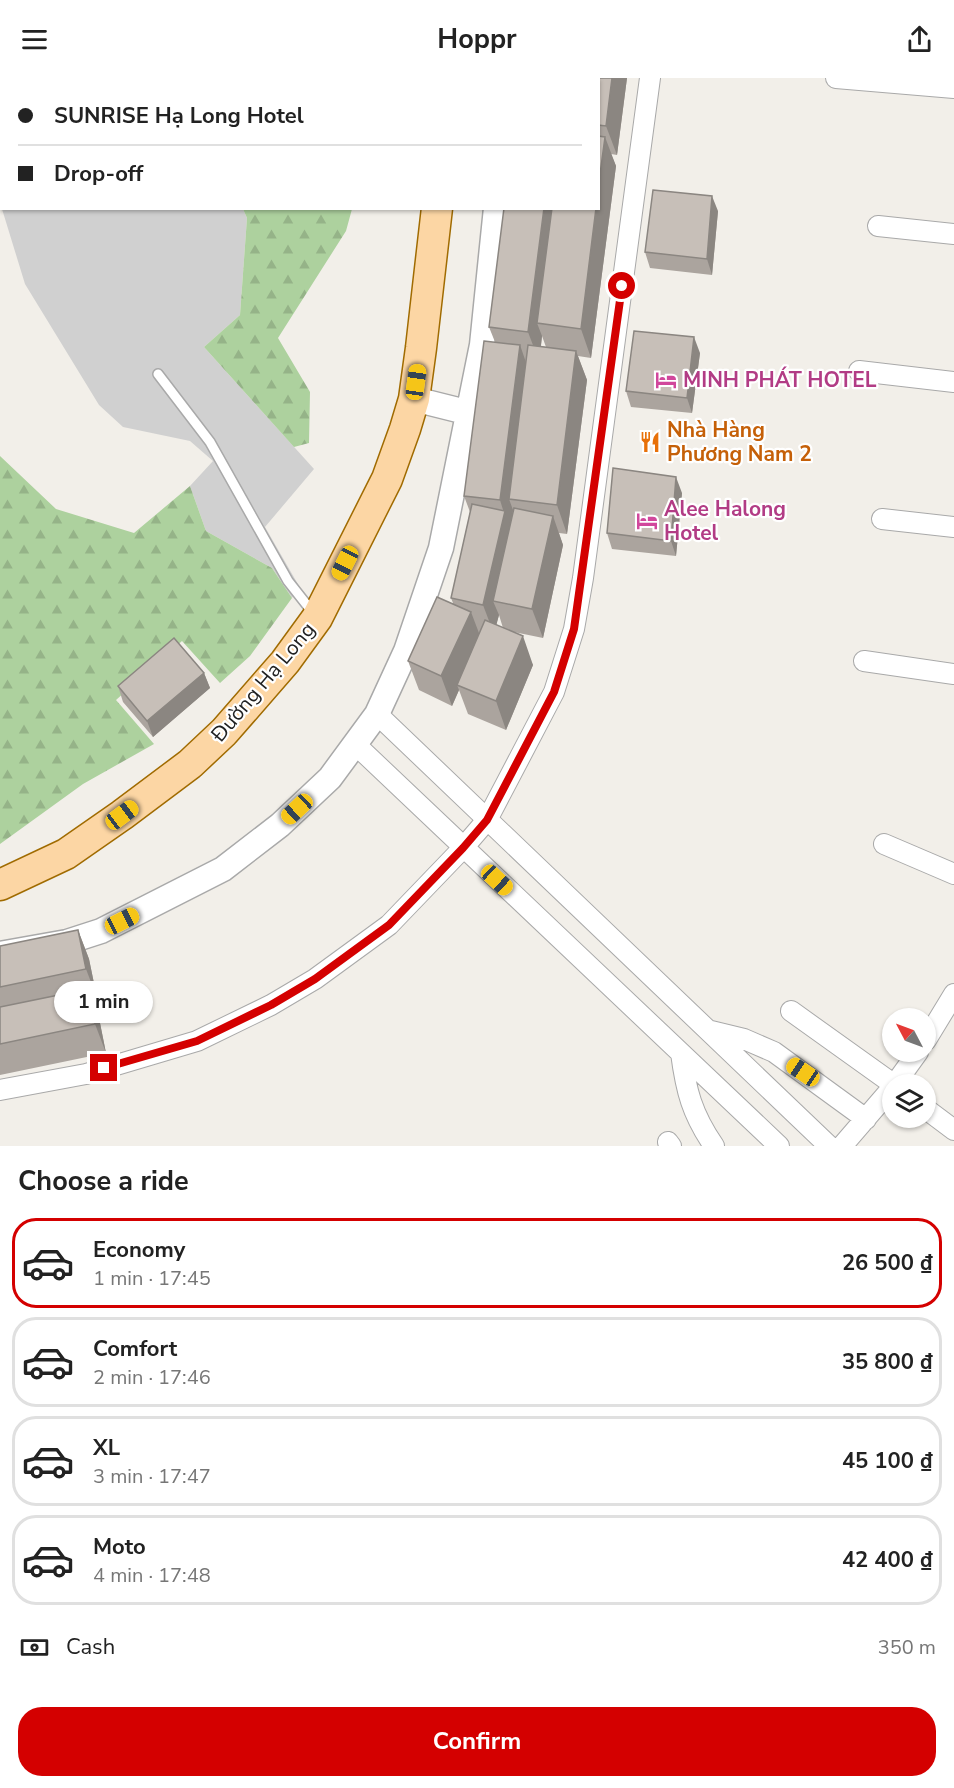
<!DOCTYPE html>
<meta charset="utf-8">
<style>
:root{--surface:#fff;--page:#f2f2f2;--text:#222;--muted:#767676;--line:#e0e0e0;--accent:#d40000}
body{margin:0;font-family:"Nunito Sans",sans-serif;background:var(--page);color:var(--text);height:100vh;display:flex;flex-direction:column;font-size:22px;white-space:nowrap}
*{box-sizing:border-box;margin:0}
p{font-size:20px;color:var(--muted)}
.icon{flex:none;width:33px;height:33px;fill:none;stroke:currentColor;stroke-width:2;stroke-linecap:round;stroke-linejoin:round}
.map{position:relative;height:1068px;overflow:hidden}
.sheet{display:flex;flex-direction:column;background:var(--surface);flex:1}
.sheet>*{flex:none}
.top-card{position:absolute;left:0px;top:0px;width:600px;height:132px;box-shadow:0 2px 4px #0004;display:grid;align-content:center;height:132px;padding:0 18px;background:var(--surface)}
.needle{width:39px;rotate:311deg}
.buttons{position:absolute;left:882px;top:930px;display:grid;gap:12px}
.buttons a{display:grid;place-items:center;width:54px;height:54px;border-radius:50%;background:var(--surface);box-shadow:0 2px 4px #0004;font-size:30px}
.end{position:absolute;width:27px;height:27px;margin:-14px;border:8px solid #d40000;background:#fff;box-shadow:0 0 0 3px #fff}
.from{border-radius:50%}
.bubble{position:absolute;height:42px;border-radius:21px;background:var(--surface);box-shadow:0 2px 4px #0004;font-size:20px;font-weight:700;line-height:42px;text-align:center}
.car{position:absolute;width:18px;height:36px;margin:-18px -9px;border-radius:8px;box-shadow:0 0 4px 2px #0007;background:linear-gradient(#f5c518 24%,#345 0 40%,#f5c518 0 76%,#345 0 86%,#f5c518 0)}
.top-card b{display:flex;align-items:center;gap:21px;height:57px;font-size:22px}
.top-card b+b{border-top:2px solid var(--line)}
.top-card i{width:15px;height:15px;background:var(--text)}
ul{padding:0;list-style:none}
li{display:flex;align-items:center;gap:18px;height:90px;margin:0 12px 9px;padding:0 6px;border:3px solid var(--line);border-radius:24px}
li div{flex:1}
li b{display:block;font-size:22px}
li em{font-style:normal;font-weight:700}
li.active{border-color:var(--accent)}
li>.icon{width:54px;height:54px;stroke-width:1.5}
h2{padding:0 18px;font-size:27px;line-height:72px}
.pay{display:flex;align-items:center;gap:15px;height:66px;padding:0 18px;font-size:22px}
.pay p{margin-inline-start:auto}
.action{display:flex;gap:12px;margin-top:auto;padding:12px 18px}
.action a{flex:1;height:69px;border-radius:24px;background:var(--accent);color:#fff;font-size:24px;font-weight:700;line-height:69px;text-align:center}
header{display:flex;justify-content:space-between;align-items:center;height:78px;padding:0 18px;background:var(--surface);font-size:27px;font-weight:700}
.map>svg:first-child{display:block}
.religious{fill:#d0d0d0}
.forest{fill:url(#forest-firs)}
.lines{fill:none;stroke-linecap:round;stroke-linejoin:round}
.service-casing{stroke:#a9a9a9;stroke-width:12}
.minor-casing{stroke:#a9a9a9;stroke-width:22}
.tertiary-casing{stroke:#a9a9a9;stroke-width:27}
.primary-casing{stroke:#a06b00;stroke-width:33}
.service{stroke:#fff;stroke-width:9}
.minor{stroke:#fff;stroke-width:20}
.tertiary{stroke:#fff;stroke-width:24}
.primary{stroke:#fcd6a4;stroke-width:30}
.wall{fill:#aba49e;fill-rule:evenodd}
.shaded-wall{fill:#8b8681}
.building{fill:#c7bfb8;stroke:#8b8681;stroke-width:1.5}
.route{stroke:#d40000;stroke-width:8}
.labels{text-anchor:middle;stroke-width:4.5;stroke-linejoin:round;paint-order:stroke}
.hotel-label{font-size:21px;font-weight:bold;fill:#b23c85;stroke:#fff;text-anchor:start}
.food-label{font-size:21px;font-weight:bold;fill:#c56008;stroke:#fff;text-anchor:start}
.street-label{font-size:21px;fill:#222;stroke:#fff}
</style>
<header><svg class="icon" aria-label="menu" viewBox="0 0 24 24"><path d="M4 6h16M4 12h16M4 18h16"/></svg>Hoppr<svg class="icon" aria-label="share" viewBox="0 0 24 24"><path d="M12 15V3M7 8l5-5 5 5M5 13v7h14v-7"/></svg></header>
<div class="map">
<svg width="954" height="1068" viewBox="0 0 954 1068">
<defs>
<pattern id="forest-firs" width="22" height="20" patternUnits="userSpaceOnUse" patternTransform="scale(1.5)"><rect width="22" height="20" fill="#add19e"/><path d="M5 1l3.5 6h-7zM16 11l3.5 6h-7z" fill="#95b388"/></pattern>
</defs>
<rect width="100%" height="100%" fill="#f2efe9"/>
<path class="religious" d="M2,131h241l4,9 -7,97 -36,32 110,122 -49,58 34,59 -7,12 -20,-30 -66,-37 -16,-45 23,-25 -23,-20 -67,-14 -24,-22 -74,-121z"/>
<path class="forest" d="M81,0h304v2z
M243,131h109l-6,22 -68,107 32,54 -1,51 -15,4 -90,-100 36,-32 7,-97z
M0,378l56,53 78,24 56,-47 16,45 66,37 20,30 -42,58 -30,27 -38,-42 -66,59 38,44 -71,40 -83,60z"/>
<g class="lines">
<defs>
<path id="service" d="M158,296l52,68 78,139 26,33"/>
<path id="minor" d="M836,0l118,10
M878,148l76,8
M859,293l95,11
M882,441l72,8
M864,583l90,13
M377,636l452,432
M356,667l423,401
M884,766l70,30
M791,933l102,73
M711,953l33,8 30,13 92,67
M926,962l28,-46
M681,975c5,38 11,61 33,93
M895,1006l23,-32
M0,1012l86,-16 111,-33 74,-36 44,-26 74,-54 74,-77 24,-28 67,-128 20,-63 9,-51 67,-500
M926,1031l28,21
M668,1064l3,4
M842,1068l50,-58"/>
<path id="tertiary" d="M511,2v-2
M414,321l56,14
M0,876l67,-12 34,-11 122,-62 57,-44 50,-47 47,-64 29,-63 35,-103 41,-203 14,-137"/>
<path id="primary" d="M452,2v-2
M0,807l66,-31 56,-39 68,-51 34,-32 61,-70 32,-44 70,-139 18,-50 9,-30 7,-51 16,-140"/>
</defs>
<use href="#service" class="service-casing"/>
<use href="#minor" class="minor-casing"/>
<use href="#tertiary" class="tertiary-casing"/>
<use href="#primary" class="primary-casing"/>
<use href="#service" class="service"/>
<use href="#minor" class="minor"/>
<use href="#tertiary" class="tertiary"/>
<use href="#primary" class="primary"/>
</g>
<path class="wall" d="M576,0h51l-10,77 -6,-1 5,12 -25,192 -13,-2 9,24 -20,154 -8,-1 4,12 -20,93 -29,-6 19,33 -27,65 -38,-16 -9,-24 -7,16 -33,-16 -11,-29 45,-58 -2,-5 19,-86 -6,-16 31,-154 -6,-15 109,-119v-128zM542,258l4,11 -5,-1zM499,537l4,13 -7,-3z
M718,133l-6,64 -62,-7 -5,-16z
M700,275l-8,60 -61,-6 -5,-16z
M682,415l-6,63 -64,-7 -5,-16z
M204,595l6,15 -57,49 -30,-35 -5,-16z
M78,852l11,29 8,39 -5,1 7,19 7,35 -106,22v-129z"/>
<path class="shaded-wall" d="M561,0h14v2h-14z
M612,0h15l-10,77 -11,-29z
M605,59l11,29 -25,192 -10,-29 15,-121h2v-19z
M712,118l6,15 -6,64 -5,-16z
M544,130h14l-21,115 5,13 -3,25 -11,-29z
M694,259l6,16 -8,60 -5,-15z
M520,267l10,29 -21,125 4,11 -2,18 -18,73 6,14 -5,19 -11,-29 21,-92 -4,-13z
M576,273l11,29 -20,154 -10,-29z
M676,399l6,16 -6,63 -5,-15z
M553,438l10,29 -20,93 -11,-29z
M471,534l11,29 -25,44 2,5 -7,16 -11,-30z
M523,558l10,29 -27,65 -10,-29z
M204,595l6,15 -57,49 -6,-16z
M78,852l11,29 8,39 -11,-29z
M88,911l11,29 7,35 -11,-29z"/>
<path class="building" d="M519,0h42v2h-42z
M576,0h36l-6,48 -8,-1v-45h-22z
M598,58l7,1 -7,52z
M653,112l59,6 -5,63 -62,-7z
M504,130h40l-16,124 -39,-5z
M552,130h44l-15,121 -44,-6z
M634,253l60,6 -7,61 -61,-7z
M484,263l36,4 -20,155 -36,-4z
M528,267l48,6 -19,154 -48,-6z
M613,390l63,9 -5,64 -64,-8z
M472,426l33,7 -22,94 -32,-7z
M514,430l39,8 -21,93 -39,-8z
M437,519l34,15 -30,64 -33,-15z
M485,542l38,16 -27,65 -39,-16z
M174,560l30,35 -57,48 -29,-35z
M78,852l8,39 -86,18v-41z
M88,911l7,35 -95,20v-37z"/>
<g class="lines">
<path class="route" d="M104,990l93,-27 74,-36 44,-26 74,-54 74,-77 24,-28 67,-128 20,-63 48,-343"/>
</g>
<defs>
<symbol id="hotel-bare" viewBox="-9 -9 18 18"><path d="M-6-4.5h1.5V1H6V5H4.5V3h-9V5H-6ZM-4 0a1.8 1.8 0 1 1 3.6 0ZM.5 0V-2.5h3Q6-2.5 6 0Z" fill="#d1479c" stroke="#fff" stroke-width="2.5" paint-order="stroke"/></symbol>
<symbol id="restaurant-bare" viewBox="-9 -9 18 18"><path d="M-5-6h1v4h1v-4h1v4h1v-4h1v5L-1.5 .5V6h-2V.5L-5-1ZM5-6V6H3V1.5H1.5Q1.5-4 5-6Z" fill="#e8710a" stroke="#fff" stroke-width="2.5" paint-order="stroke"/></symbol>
</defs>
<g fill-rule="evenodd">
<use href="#hotel-bare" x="651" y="287" width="30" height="30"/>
<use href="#restaurant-bare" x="635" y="349" width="30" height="30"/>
<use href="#hotel-bare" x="632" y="428" width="30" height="30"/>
</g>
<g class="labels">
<g class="hotel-label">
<text x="683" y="309">MINH PHÁT HOTEL</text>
<text x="664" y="438">Alee Halong<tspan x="664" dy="24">Hotel</tspan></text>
</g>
<g class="food-label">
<text x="667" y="359">Nhà Hàng<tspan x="667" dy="24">Phương Nam 2</tspan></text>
</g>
<g class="street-label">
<text transform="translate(263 604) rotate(-50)" y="7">Đường Hạ Long</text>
</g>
</g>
</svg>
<div class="buttons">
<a><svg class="needle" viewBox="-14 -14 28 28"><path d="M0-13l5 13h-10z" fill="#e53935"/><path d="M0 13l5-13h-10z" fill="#767676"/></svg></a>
<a><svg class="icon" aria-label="layers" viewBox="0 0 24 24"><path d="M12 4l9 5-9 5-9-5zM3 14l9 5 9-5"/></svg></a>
</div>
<i class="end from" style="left:622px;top:208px"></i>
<i class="end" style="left:104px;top:990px"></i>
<div class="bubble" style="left:54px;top:903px;width:99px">1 min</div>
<i class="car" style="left:416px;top:304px;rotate:8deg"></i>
<i class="car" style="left:345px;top:485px;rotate:207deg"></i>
<i class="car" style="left:297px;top:731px;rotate:227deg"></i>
<i class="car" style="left:122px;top:737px;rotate:53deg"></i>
<i class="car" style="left:497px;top:802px;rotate:133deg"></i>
<i class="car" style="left:122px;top:843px;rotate:63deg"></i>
<i class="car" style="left:803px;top:994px;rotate:304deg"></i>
<div class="top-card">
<b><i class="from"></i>SUNRISE Hạ Long Hotel</b>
<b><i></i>Drop-off</b>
</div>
</div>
<section class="sheet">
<h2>Choose a ride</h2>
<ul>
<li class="active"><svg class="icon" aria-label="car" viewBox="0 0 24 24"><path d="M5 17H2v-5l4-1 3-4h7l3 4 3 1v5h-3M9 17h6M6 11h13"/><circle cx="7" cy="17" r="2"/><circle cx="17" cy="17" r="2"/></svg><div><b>Economy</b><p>1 min · 17:45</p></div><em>26 500 ₫</em></li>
<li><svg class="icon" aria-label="car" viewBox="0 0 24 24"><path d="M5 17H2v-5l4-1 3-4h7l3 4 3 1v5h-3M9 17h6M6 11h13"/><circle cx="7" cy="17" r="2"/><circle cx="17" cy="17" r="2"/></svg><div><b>Comfort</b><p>2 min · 17:46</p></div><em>35 800 ₫</em></li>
<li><svg class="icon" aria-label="car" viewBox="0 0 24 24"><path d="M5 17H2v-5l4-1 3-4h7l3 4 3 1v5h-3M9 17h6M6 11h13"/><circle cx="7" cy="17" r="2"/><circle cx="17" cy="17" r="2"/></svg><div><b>XL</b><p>3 min · 17:47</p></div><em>45 100 ₫</em></li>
<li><svg class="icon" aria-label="car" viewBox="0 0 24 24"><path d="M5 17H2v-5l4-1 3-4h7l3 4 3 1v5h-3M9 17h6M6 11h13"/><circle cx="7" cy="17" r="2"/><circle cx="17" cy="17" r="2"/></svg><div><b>Moto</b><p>4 min · 17:48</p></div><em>42 400 ₫</em></li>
</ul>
<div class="pay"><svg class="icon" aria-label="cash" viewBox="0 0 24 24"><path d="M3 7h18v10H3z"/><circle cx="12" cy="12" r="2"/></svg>Cash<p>350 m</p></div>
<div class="action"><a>Confirm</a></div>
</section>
